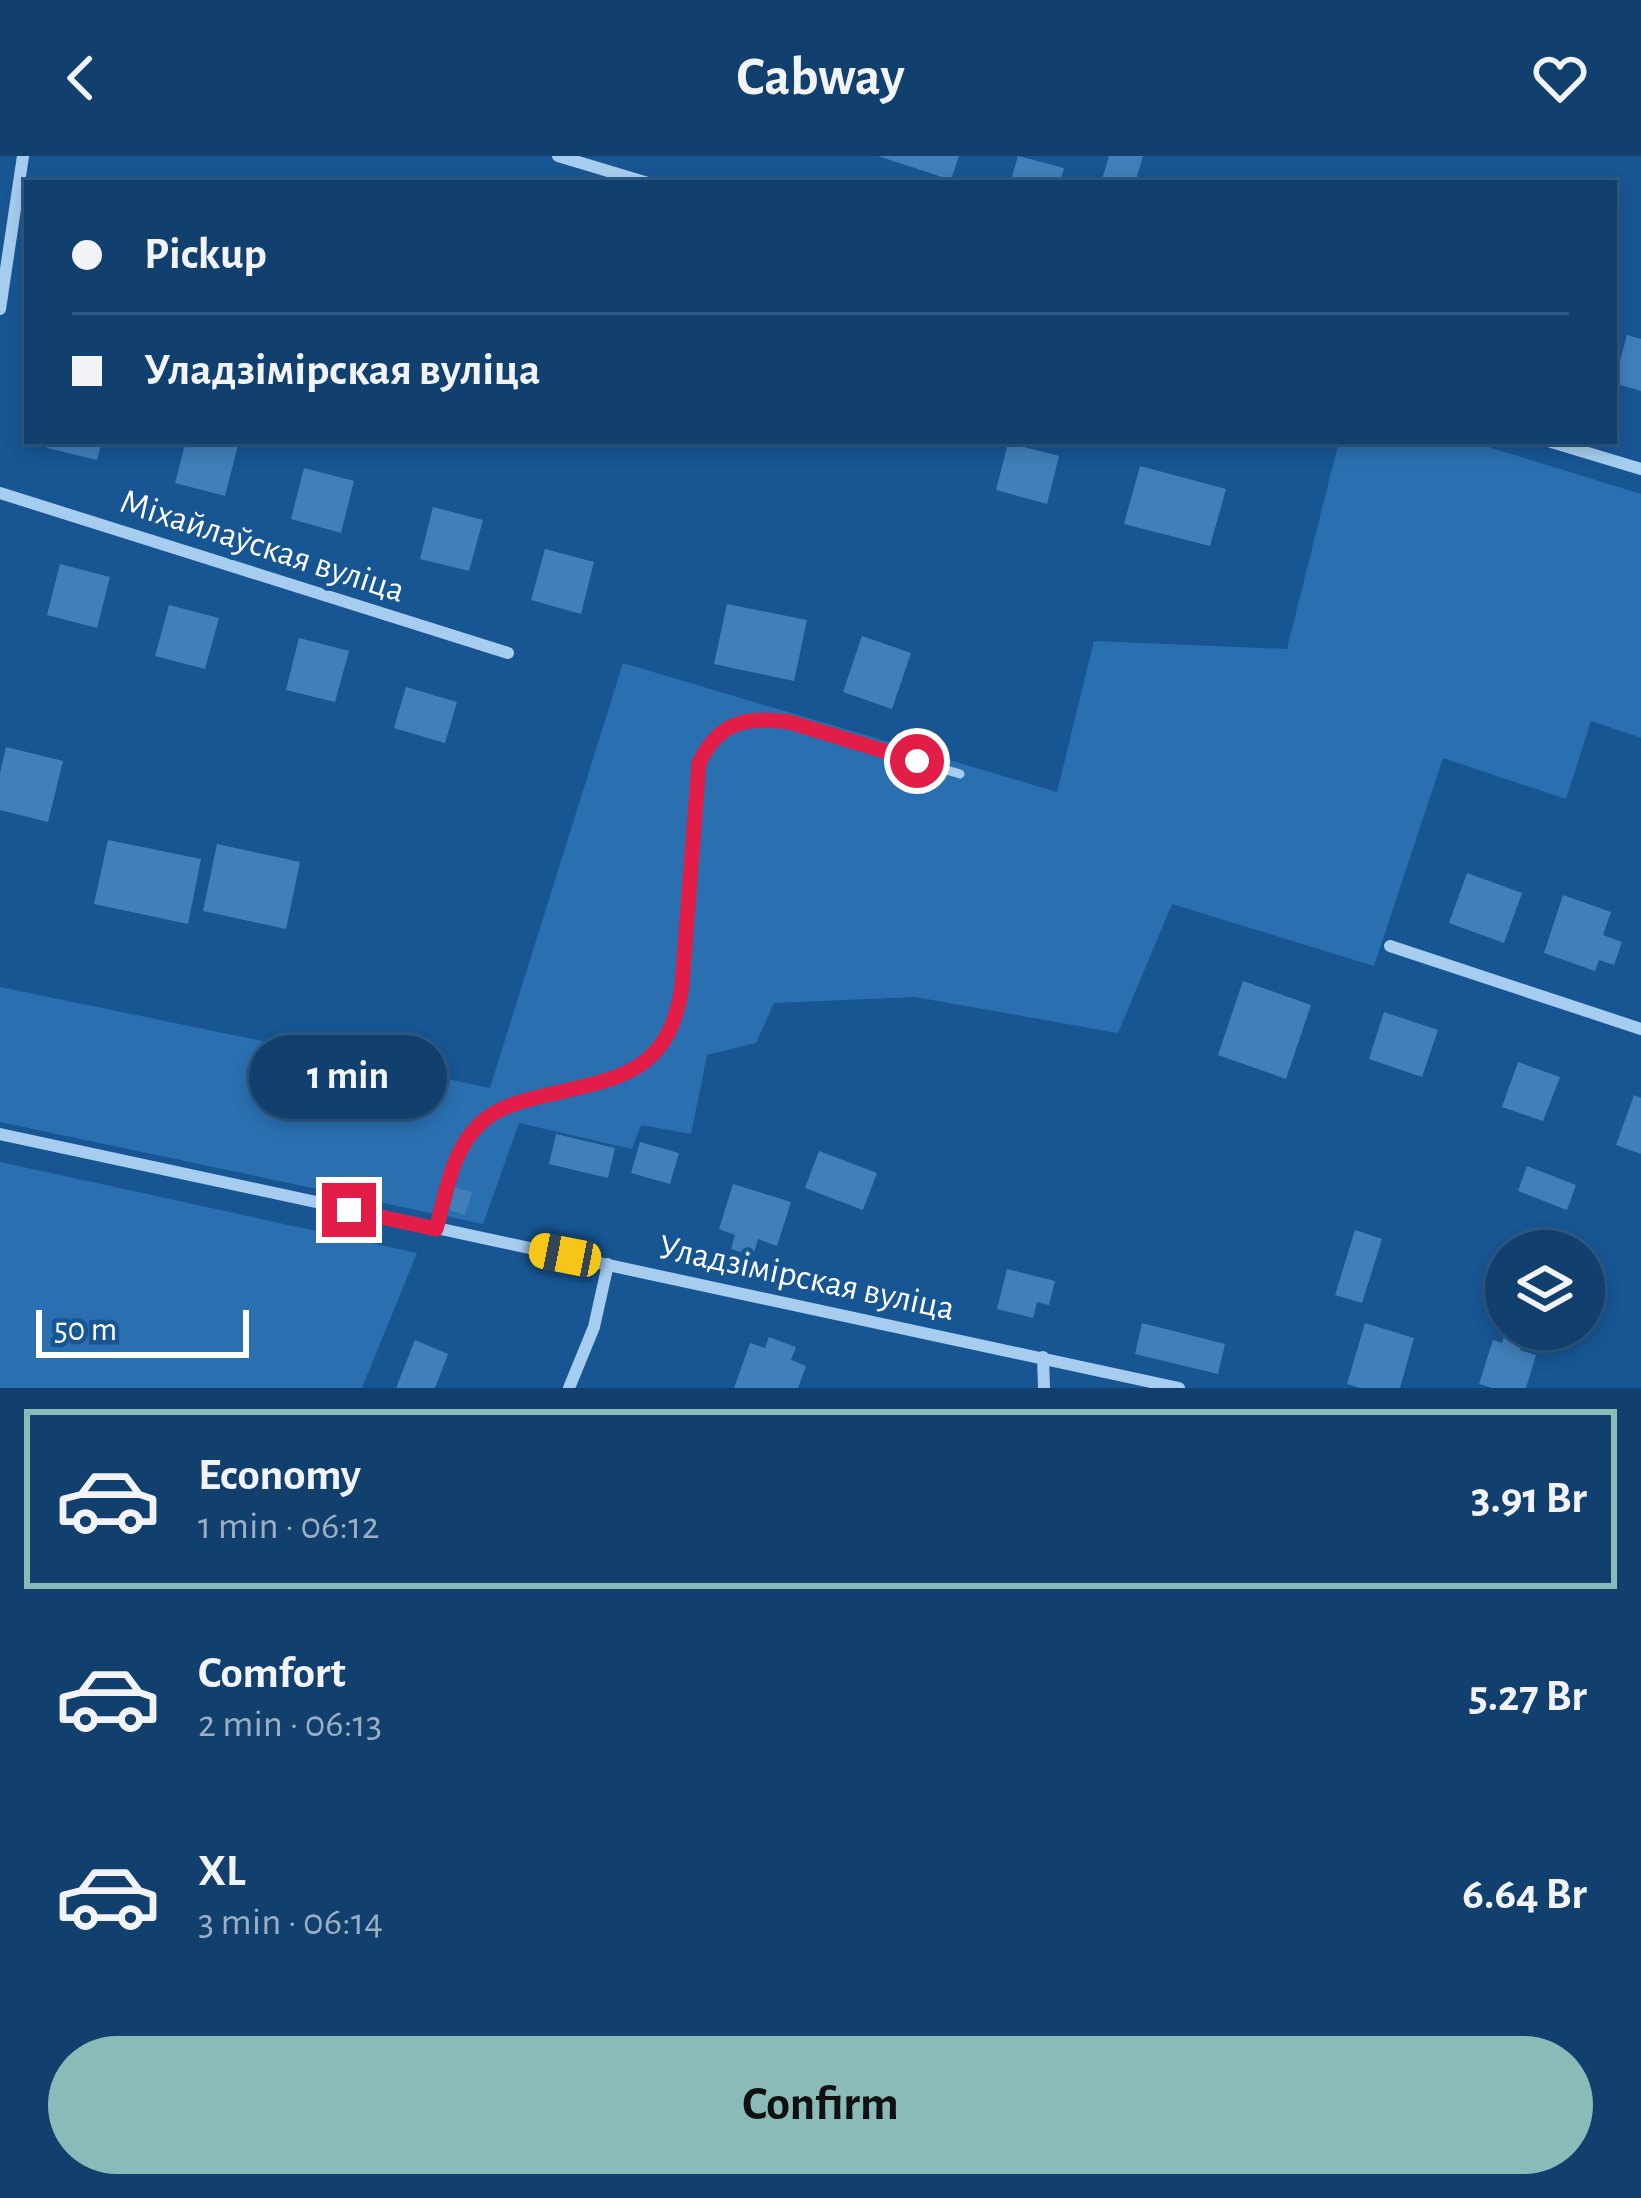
<!DOCTYPE html>
<meta charset="utf-8">
<style>
:root{--surface:#11406e;--page:#1e4b76;--text:#f1f3f6;--muted:#9cafc2;--line:#305981;--accent:#8bbbb9}
body{margin:0;font-family:"Alegreya Sans",sans-serif;background:var(--page);color:var(--text);height:100vh;display:flex;flex-direction:column;font-size:45px;white-space:nowrap}
*{box-sizing:border-box;margin:0}
p{font-size:39px;color:var(--muted)}
.icon{flex:none;width:66px;height:66px;fill:none;stroke:currentColor;stroke-width:2;stroke-linecap:round;stroke-linejoin:round}
.map{position:relative;height:1232px;overflow:hidden}
.drawer{display:flex;flex-direction:column;background:var(--surface);flex:1}
.drawer>*{flex:none}
.banner{position:absolute;left:24px;top:24px;width:1593px;height:264px;border-radius:0px;box-shadow:0 6px 18px #0003,0 0 0 3px var(--line);display:grid;align-content:center;height:264px;padding:0 48px;background:var(--surface)}
.tools{position:absolute;left:1485px;top:1074px;display:grid;gap:24px}
.tools a{display:grid;place-items:center;width:120px;height:120px;border-radius:50%;background:var(--surface);box-shadow:0 6px 18px #0003,0 0 0 3px var(--line);font-size:60px}
.scale{position:absolute;left:36px;bottom:30px;width:213px;box-sizing:border-box;padding-left:12px;border:6px solid #fff;border-top:0;font-size:33px;line-height:42px;white-space:nowrap;color:#fff;-webkit-text-stroke:9px #175693;paint-order:stroke}
.end{position:absolute;width:54px;height:54px;margin:-27px;border:15px solid #e11d48;background:#fff;box-shadow:0 0 0 6px #fff}
.from{border-radius:50%}
.bubble{position:absolute;height:84px;border-radius:42px;background:var(--surface);box-shadow:0 6px 18px #0003,0 0 0 3px var(--line);font-size:39px;font-weight:700;line-height:84px;text-align:center}
.car{position:absolute;width:36px;height:72px;margin:-36px -18px;border-radius:15px;box-shadow:0 0 9px 3px #0007;background:linear-gradient(#f5c518 24%,#345 0 40%,#f5c518 0 76%,#345 0 86%,#f5c518 0)}
.banner b{display:flex;align-items:center;gap:42px;height:114px;font-size:45px}
.banner b+b{border-top:3px solid var(--line)}
.banner i{width:30px;height:30px;background:var(--text)}
ul{padding:21px 0 0;list-style:none}
li{display:flex;align-items:center;gap:36px;height:180px;margin:0 24px 18px;padding:0 24px;border:6px solid transparent;border-radius:0px}
li div{flex:1}
li b{display:block;font-size:45px}
li em{font-style:normal;font-weight:700}
li.current{border-color:var(--accent)}
li>.icon{width:108px;height:108px;stroke-width:1.5}
.primary-button{display:flex;gap:24px;margin-top:auto;padding:24px 48px}
.primary-button a{flex:1;height:138px;border-radius:72px;background:var(--accent);color:#111;font-size:48px;font-weight:700;line-height:138px;text-align:center}
header{display:flex;justify-content:space-between;align-items:center;height:156px;padding:0 48px;background:var(--surface);font-size:54px;font-weight:700}
.map>svg:first-child{display:block}
.green{fill:#2a70b1}
.building{fill:#407fba}
.lines{fill:none;stroke-linecap:round;stroke-linejoin:round}
.lane{stroke:#a6cdf0;stroke-width:9}
.street{stroke:#a6cdf0;stroke-width:12}
.route{stroke:#e11d48;stroke-width:15}
.labels{text-anchor:middle;stroke-width:10;stroke-linejoin:round;paint-order:stroke}
.street-label{font-size:36px;fill:#fff;stroke:#175693}
</style>
<header><svg class="icon" aria-label="back" viewBox="0 0 24 24"><path d="M15 5l-7 7 7 7"/></svg>Cabway<svg class="icon" aria-label="heart" viewBox="0 0 24 24"><path d="M12 20l-8-8c-3-5 5-10 8-4 3-6 11-1 8 4z"/></svg></header>
<div class="map">
<svg width="1641" height="1232" viewBox="0 0 1641 1232">
<rect width="100%" height="100%" fill="#175693"/>
<path class="green" d="M1339,285h130l172,53v244l-50,-17 -25,78 -123,-41 -69,208 -202,-62 -54,129 -203,-36 -141,6 -18,40 -49,12 -16,79 -50,-9 -9,24 -113,-26 -36,101 -483,-102v-135l490,101 133,-425 434,129 37,-151 193,8z
M0,1006l417,91 -55,135h-362z"/>
<path class="building" d="M878,0h81l-8,24z
M1018,0l46,12 -4,15h-50z
M1109,0h34l-8,27h-34z
M1627,179l14,4v52l-27,-8z
M49,285h53l-5,19 -50,-12z
M186,285h37l15,4 -13,51 -50,-13z
M1008,287l51,13 -12,48 -51,-14z
M1140,310l86,23 -16,57 -86,-22z
M304,312l50,13 -13,52 -50,-14z
M433,351l50,13 -14,51 -49,-12z
M545,393l49,13 -13,52 -50,-14z
M60,408l50,13 -13,51 -50,-13z
M727,448l80,16 -13,61 -80,-17z
M169,449l50,13 -14,51 -50,-13z
M862,480l49,17 -19,56 -49,-17z
M299,482l50,13 -14,51 -49,-12z
M406,531l51,15 -12,41 -51,-15z
M6,591l57,14 -15,61 -48,-12v-37z
M108,684l93,19 -13,65 -94,-20z
M217,688l83,18 -14,67 -83,-18z
M1467,717l55,20 -18,50 -55,-20z
M1563,739l48,17 -8,23 19,7 -8,23 -15,-5 -4,11 -51,-18z
M1243,825l68,24 -25,74 -68,-24z
M1384,856l54,18 -16,47 -53,-18z
M1518,906l42,15 -17,44 -41,-14z
M1634,939l7,3v56l-25,-9z
M556,978l59,14 -7,30 -59,-14z
M640,986l39,11 -9,31 -39,-11z
M819,995l58,22 -14,37 -58,-22z
M1527,1010l49,19 -9,25 -49,-19z
M733,1028l58,18 -14,44 -19,-7 -5,17 -22,-7 4,-14 -16,-6z
M455,1032l17,4 -7,23 -16,-5z
M1355,1074l27,9 -20,64 -27,-8z
M1007,1113l48,12 -6,24 -12,-3 -4,16 -36,-9z
M1142,1167l83,21 -7,30 -83,-20z
M1365,1167l49,15 -14,50h-40l-13,-4z
M1506,1173l19,3 -5,18 16,5 -10,33h-34l-13,-4 14,-44 9,3z
M769,1181l27,10 -5,13 15,6 -8,22h-64l16,-45 15,5z
M415,1184l33,14 -13,34h-39z"/>
<g class="lines">
<path class="lane" d="M436,1073c9,-30 14,-68 34,-94 48,-63 157,-27 198,-100 19,-34 17,-79 19,-117 3,-45 6,-91 8,-137 17,-90 98,-58 158,-39 36,10 71,21 107,32"/>
<path class="street" d="M558,0l90,27
M0,153l23,-153
M1548,285l93,28
M0,337l508,160
M1390,790l251,83
M0,978l1179,254
M1043,1201l1,31
M569,1232l25,-61 14,-63"/>
</g>
<g class="lines">
<path class="route" d="M349,1054l87,19c10,-34 15,-76 41,-102 17,-19 42,-25 66,-31 75,-18 126,-21 139,-110l17,-223c20,-41 47,-47 90,-41l128,39"/>
</g>
<g class="labels">
<g class="street-label">
<text transform="translate(263 388) rotate(18)" y="13">Міхайлаўская вуліца</text>
<text transform="translate(807 1120) rotate(12)" y="13">Уладзімірская вуліца</text>
</g>
</g>
</svg>
<div class="tools">
<a><svg class="icon" aria-label="layers" viewBox="0 0 24 24"><path d="M12 4l9 5-9 5-9-5zM3 14l9 5 9-5"/></svg></a>
</div>
<div class="scale">50 m</div>
<i class="end from" style="left:917px;top:605px"></i>
<i class="end" style="left:349px;top:1054px"></i>
<div class="bubble" style="left:249px;top:879px;width:198px">1 min</div>
<i class="car" style="left:565px;top:1099px;rotate:281deg"></i>
<div class="banner">
<b><i class="from"></i>Pickup</b>
<b><i></i>Уладзімірская вуліца</b>
</div>
</div>
<section class="drawer">
<ul>
<li class="current"><svg class="icon" aria-label="car" viewBox="0 0 24 24"><path d="M5 17H2v-5l4-1 3-4h7l3 4 3 1v5h-3M9 17h6M6 11h13"/><circle cx="7" cy="17" r="2"/><circle cx="17" cy="17" r="2"/></svg><div><b>Economy</b><p>1 min · 06:12</p></div><em>3.91 Br</em></li>
<li><svg class="icon" aria-label="car" viewBox="0 0 24 24"><path d="M5 17H2v-5l4-1 3-4h7l3 4 3 1v5h-3M9 17h6M6 11h13"/><circle cx="7" cy="17" r="2"/><circle cx="17" cy="17" r="2"/></svg><div><b>Comfort</b><p>2 min · 06:13</p></div><em>5.27 Br</em></li>
<li><svg class="icon" aria-label="car" viewBox="0 0 24 24"><path d="M5 17H2v-5l4-1 3-4h7l3 4 3 1v5h-3M9 17h6M6 11h13"/><circle cx="7" cy="17" r="2"/><circle cx="17" cy="17" r="2"/></svg><div><b>XL</b><p>3 min · 06:14</p></div><em>6.64 Br</em></li>
</ul>
<div class="primary-button"><a>Confirm</a></div>
</section>
